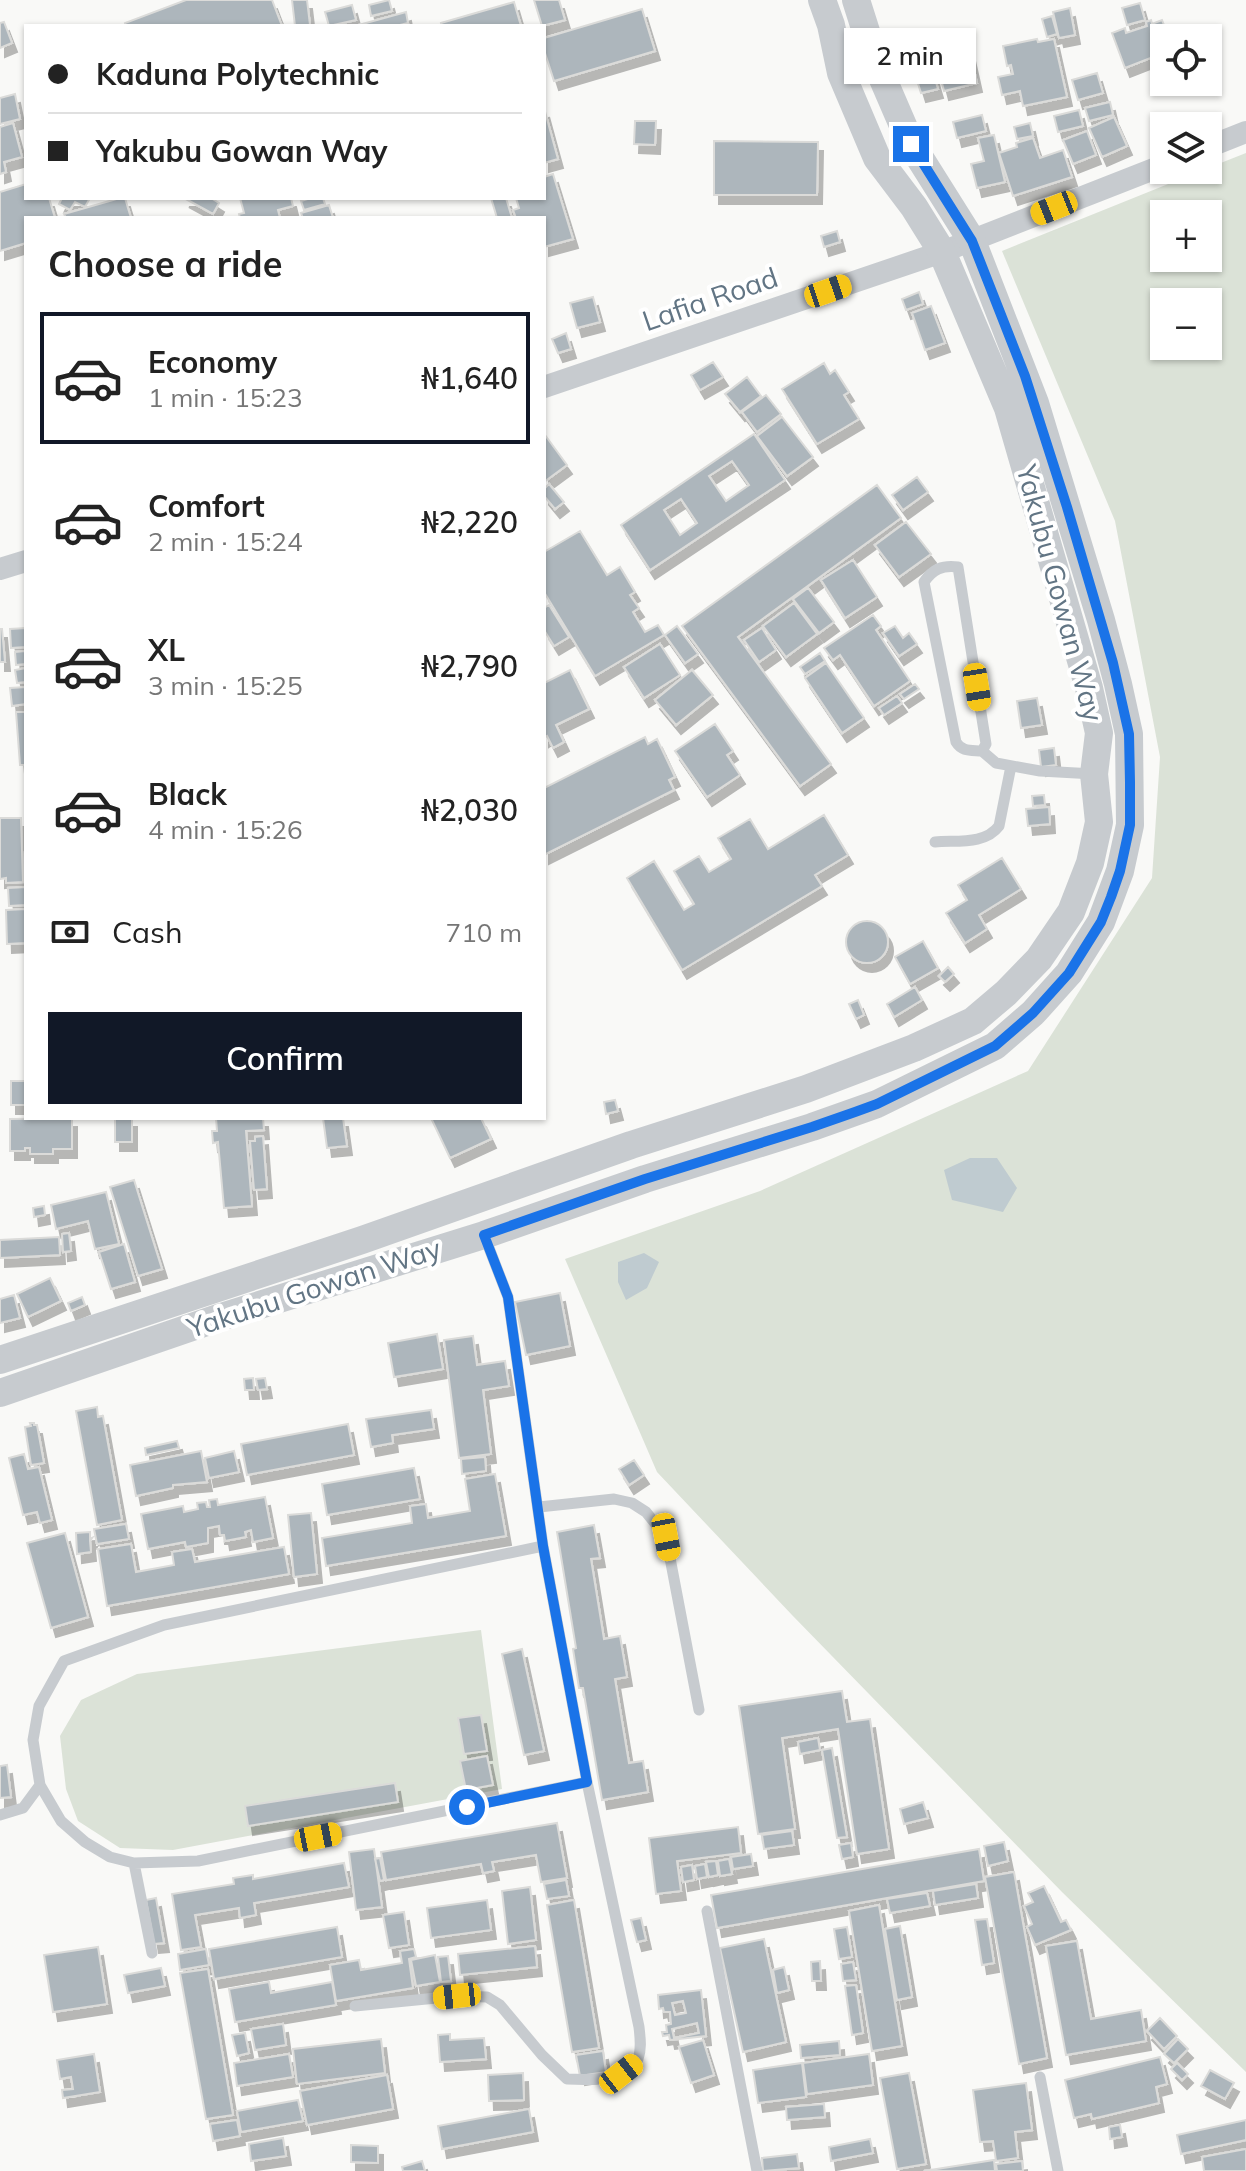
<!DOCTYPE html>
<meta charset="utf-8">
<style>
:root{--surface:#fff;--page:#f6f6f6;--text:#222;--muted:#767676;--line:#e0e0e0;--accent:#111827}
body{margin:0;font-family:Mulish,sans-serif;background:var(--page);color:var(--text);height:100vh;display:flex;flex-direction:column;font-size:30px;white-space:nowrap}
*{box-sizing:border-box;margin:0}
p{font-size:26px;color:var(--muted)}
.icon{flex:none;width:44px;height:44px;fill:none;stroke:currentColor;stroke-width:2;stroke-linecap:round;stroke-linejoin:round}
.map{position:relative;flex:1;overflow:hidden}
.side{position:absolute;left:24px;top:216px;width:522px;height:904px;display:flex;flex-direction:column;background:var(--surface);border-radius:0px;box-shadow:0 2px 6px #0004}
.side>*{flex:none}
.guide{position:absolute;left:24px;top:24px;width:522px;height:176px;border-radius:0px;box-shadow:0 2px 6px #0004;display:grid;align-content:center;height:176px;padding:0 24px;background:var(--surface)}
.buttons{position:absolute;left:1150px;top:24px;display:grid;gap:16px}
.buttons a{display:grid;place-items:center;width:72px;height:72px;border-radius:0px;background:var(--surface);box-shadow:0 2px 6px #0004;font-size:40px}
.end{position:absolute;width:36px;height:36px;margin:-18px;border:10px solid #1a73e8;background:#fff;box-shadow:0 0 0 4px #fff}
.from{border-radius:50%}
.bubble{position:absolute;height:56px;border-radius:0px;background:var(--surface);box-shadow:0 2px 6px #0004;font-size:26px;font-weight:600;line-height:56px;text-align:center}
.car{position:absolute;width:24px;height:48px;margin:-24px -12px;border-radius:10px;box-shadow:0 0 6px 2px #0007;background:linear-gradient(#f5c518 24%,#345 0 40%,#f5c518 0 76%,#345 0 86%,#f5c518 0)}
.guide b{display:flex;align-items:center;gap:28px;height:76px;font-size:30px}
.guide b+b{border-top:2px solid var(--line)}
.guide i{width:20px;height:20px;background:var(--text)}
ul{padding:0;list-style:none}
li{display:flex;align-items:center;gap:24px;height:132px;margin:0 16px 12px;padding:0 8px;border:4px solid transparent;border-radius:0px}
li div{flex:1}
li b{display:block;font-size:30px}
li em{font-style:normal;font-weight:600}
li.active{border-color:var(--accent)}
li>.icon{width:72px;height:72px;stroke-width:1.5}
h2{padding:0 24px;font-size:36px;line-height:96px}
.pay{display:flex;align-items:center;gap:20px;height:88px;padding:0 24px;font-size:30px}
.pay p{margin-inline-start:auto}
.primary-button{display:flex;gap:16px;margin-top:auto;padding:16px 24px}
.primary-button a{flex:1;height:92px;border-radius:0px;background:var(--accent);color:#fff;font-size:32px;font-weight:600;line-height:92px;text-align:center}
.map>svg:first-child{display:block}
.green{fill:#dbe2d7;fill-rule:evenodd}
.water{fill:#bfcbd0}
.building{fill:#adb6bc;stroke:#dbdbd9;stroke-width:2;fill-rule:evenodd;filter:url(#shadow)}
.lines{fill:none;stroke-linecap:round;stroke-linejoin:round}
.service{stroke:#c7cbcf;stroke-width:11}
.minor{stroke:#c7cbcf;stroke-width:22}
.tertiary{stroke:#c7cbcf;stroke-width:28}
.route{stroke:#1a73e8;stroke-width:10}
.labels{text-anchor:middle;stroke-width:8;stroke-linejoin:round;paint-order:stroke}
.street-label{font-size:28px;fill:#627584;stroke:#fff}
</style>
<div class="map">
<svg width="1246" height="2171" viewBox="0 0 1246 2171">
<defs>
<filter id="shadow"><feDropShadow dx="5" dy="9" stdDeviation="0" flood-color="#0004"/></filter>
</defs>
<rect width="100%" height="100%" fill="#f9f9f7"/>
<path class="green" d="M1246,153v1919l-184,-180 -270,-277 -135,-143 -92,-213 195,-68 268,-120 124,-193 8,-121 -45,-236 -113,-270 201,-81h5v-2zM1164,214h44v44h-44zM1164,302h44v44h-44z
M481,1630l21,159 -329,61 -53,-2 -42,-27 -12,-32 -6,-53 21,-36 56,-26z"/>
<path class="water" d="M970,1158h27l20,30 -14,24 -51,-12 -8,-30z
M644,1253l15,9 -12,26 -21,12 -8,-18v-20z"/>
<path class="building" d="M186,0h86l10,26h-156l-1,-3z
M292,0h15l3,25 -15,1z
M389,0l3,11 -21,5 -2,-11z
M534,0h25l6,20 -23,6z
M514,2l7,24h-79l-1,-3z
M1140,3l5,17 -18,5 -5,-17z
M352,5l4,15 -27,6 -4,-14z
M1070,8l5,27 -16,3 -6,-26z
M642,9l13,42 -101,30 -10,-31v-12z
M406,12l2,11 -12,3h-41z
M1052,16l5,18 -10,3 -5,-18z
M1151,20l1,4 10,-4 7,18h-5v27l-2,1 -4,-11 -33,13 -13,-35 13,-5 1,5 21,-7 -1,-4z
M4,22l8,21 -12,5v-25z
M1037,39l1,3 16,-3 13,58 -44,9 -3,-15 -18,4 -4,-18 15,-3 -2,-9 -4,1 -4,-20z
M970,52l7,31 -33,8 -8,-31z
M932,69l6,20 -17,4 -6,-19z
M1097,73l6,20 -25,7 -6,-20z
M15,94l5,25 -20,5v-26z
M1110,102l3,13 -24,6 -4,-13z
M544,108l14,51 -14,4z
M1079,110l4,16 -25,6 -4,-16z
M982,115l4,16 -29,7 -4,-16z
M1114,117l13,29 -25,11 -13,-29z
M635,121h21l-1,24 -21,-1z
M13,123l9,34 -18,5 2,10 -6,2v-47z
M1030,123l3,13 -16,3 -3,-12z
M1087,131l9,24 -23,9 -10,-24z
M994,135l11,47 -28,6 -6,-24 13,-3 -6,-23z
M1033,138l7,20 23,-8 9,27 -59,19 -14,-43 18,-6 -1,-4z
M714,141l104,1 -1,53h-103z
M553,174l20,65 -29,8v-29h-28l-3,-8 6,-2 -3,-10h28v-21z
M26,184v14h23l6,20h-29v25l-26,8v-59z
M62,198h28l-5,9 -10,-5 -5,8 -11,-6z
M120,198h5l6,20h-65l-2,-4z
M184,198h27l8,5 -6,11z
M240,198h51l2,8 -15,4 2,8h-40l-1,-4 5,-1z
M311,198h12l2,6 -21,6 -3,-9z
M491,198h15l6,20h-15z
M329,205l4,13h-30l-2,-5z
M837,231l3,11 -16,5 -3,-11z
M919,292l4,12 -17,6 -4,-11z
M593,297l7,25 -23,6 -7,-25z
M931,306l14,37 -20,7 -13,-37z
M566,333l5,16 -13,4 -6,-14z
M713,362l10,15 -23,13 -9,-15z
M824,363l6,11 5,-4 14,22 -5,3 15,24 -42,25 -35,-55z
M747,377l14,19 -21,16 -15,-18z
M766,395l15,19 -24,18 -15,-20z
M782,417l31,40 -26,19 -30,-40z
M754,434l31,46 -135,90 -29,-45zM732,461l17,24 -23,16 -17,-25zM681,499l16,24 -17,12 -16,-25z
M545,435l22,30 -23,17v-46z
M917,477l11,15 -25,18 -11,-15z
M549,484l15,18 -9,7 -11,-13v-7z
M877,485l24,33 -163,119 93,127 -31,22 -118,-160z
M906,522l25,32 -32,23 -24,-32z
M580,531l27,44 13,-8 15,25 -5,3 9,13 -6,4 12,20 13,-7 6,10 -69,41 -51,-84v-40z
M853,560l24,37 -32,21 -24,-38z
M808,588l26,34 -15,11 -26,-34z
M794,603l23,31 -31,23 -23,-31z
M549,605l20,32 -15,9 -10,-16v-22z
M873,615l8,11 -5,4 34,51 -36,25 -34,-51 -7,5 -9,-12z
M677,626l21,28 -13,9 -20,-28z
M895,626l8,12 6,-5 8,11 -18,12 -16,-23z
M26,628v19l-15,1 -1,-19z
M762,628l14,22 -17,12 -15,-22z
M0,629h2l3,33h-5z
M660,644l20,31 -36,23 -20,-31z
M25,651l1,13 -10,1 -1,-13z
M820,653l5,8 -20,13 -5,-7z
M826,663l38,55 -22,15 -37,-55z
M26,668v14l-9,1 -2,-13z
M570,670l19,39 -33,16 8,17 -11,6 -6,-12 -3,2v-55z
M692,670l21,25 -37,30 -21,-25z
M915,684l4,5 -15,10 -4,-5z
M26,687v17l-14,2 -2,-18z
M897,696l5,7 -18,12 -5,-7z
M1037,698l5,27 -21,3 -4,-27z
M16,712h10v53h-6z
M715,724l18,27 -6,4 13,20 -33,22 -32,-46z
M645,737l3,7 9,-5 18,38 -6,3 5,10 -130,65v-67z
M1054,748l2,17 -15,2 -2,-17z
M1044,795l1,10 -12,1 -1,-10z
M1049,807l1,17 -22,2 -2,-17z
M824,815l24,40 -33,20 7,11 -140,84 -55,-92 27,-17 30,49 10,-6 -20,-33 25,-15 10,16 22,-13 -13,-21 32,-19 18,30z
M0,818h21l2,64 -17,1v-5l-6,1z
M1002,858l19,31 -42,26 8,14 -22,14 -19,-30 21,-13 -9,-15z
M26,887v18l-17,1 -1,-18z
M26,909v34l-19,1 -1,-34z
M846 942a21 21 0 1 1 42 0a21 21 0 1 1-42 0Z
M923,941l15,27 -28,16 -15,-27z
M948,967l6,7 -9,8 -6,-6z
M915,987l7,13 -28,17 -7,-13z
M858,1000l6,15 -8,4 -7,-15z
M11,1081h15v24h-15z
M615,1100l3,11 -12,3 -2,-12z
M72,1118v31h-19v5h-23v-6h-5v3h-15v-32z
M115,1118h17v24h-17z
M216,1118h47l1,12 -18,1 6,75 -28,2 -6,-66 -5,1 -1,-12h5z
M323,1118h20l4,28 -20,2z
M431,1118h50l10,21 -41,19z
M263,1136l4,53 -13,1 -4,-49h5v-4z
M134,1180l28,89 -24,7 -28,-89z
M106,1192l13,52 -24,5 -7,-28 -32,8 -5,-24z
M44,1206l1,9 -11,2 -1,-9z
M69,1233l2,18 -8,1 -1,-18z
M59,1237l1,18 -60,3v-18z
M124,1244l11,38 -24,7 -12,-37z
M50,1278l11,23 -33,16 -11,-23z
M560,1293l10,53 -44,9 -11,-53z
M14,1295l6,23 -20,5v-24z
M82,1297l3,8 -14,6 -3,-8z
M437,1334l6,35 -49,8 -6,-34z
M473,1336l4,29 28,-4 4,25 -26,4 8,64 -32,4 -15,-118z
M253,1378l1,12h-9l-1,-11z
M265,1378l2,11 -9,1 -2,-11z
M97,1407l1,10 5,-1 19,104 -25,5 -21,-114z
M431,1410l3,19 -42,6 1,8 -22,4 -5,-28z
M30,1423h4v2h3l7,38 -13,2 -6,-38 6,-1z
M348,1424l6,31 -107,20 -6,-31z
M177,1441l2,7 -33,7 -1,-7z
M201,1451l6,31 -34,3v3l-37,8 -6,-31z
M234,1451l5,21 -30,6 -4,-20z
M24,1454l4,15 11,-2 13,53 -12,3 -3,-11 -14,3 -14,-57z
M485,1457l1,14 -24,3 -1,-15z
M634,1460l10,15 -15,10 -10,-16z
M414,1468l6,31 -93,16 -5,-31z
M495,1474l11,62 -180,30 -4,-28 90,-15 -2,-17 16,-2 2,14 42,-7 -5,-32z
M265,1497l8,41 -20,4 -2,-12 -6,2 1,5 -21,4 -1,-6h-4l-1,-9 -11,2v15l-22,4 -1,-5 -37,7 -7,-35 42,-8 1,6 14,-3 -1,-6 9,-1 1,5h3l-1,-7 8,-1 1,6z
M311,1513l6,61 -23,3 -6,-62z
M126,1524l3,15 -32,5 -3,-15z
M594,1525l6,33 -9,1 13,80 16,-3 7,41 -12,2 14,84 14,-2 5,31 -46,8 -19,-112h-4l-6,-39 3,-1 -19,-116z
M90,1532v7l2,-1 -2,3 1,11 -14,2 -1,-21z
M65,1533l23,84 -37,11 -24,-85z
M131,1544l5,28 38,-7 -2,-13 20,-3 3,13 89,-15 5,27 -182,32 -9,-57z
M522,1649l22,102 -20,4 -22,-101z
M842,1691l5,31 23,-3 19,130 -32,5 -19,-125 -56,9 13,91 -37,5 -19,-128z
M481,1715l6,36 -23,3 -6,-36z
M818,1738l2,12 -20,4 -2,-12z
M832,1748l15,89 -10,1 -15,-88z
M487,1756l6,29 -27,5 -6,-29z
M7,1765l4,32 -11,1v-32z
M395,1783l3,19 -150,24 -3,-20z
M923,1802l5,16 -24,6 -4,-15z
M557,1823l10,55 -26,4 -5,-27 -44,7 2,9 -11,2 -2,-9 -95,16 -5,-28z
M738,1827l3,26 -64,8 4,30 -25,3 -7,-56z
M792,1831l2,14 -30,4 -2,-14z
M1004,1842l4,19 -20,5 -4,-20z
M851,1843l2,14 -11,2 -3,-14z
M374,1849l8,58 -26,3 -7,-58z
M979,1849l5,32 -267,47 -6,-33z
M751,1854l2,12 -20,3 -2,-12z
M380,1858l4,22 -4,1 -5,-22z
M729,1859l3,15 -12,2 -2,-15z
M716,1861l2,14 -9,2 -3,-15z
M344,1863l5,24 -95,16 2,12 -16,3 -1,-10 -44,7 6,32 -20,3 -9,-56 62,-10 -1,-6 20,-3v4z
M705,1864l2,13 -10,2 -2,-13z
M692,1865l2,15 -11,2 -2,-15z
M1014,1872l33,186 -28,6 -34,-187z
M566,1880l3,16 -22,3 -3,-15z
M976,1884l2,14 -43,7 -2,-14z
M1044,1886l17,36 5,-2 5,10 -36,15 -8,-18 5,-3 -8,-18 9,-4 -5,-9z
M530,1887l6,53 -28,4 -6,-53z
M927,1893l3,13 -40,7 -3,-14z
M156,1898l8,45 -10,1 -8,-44z
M487,1900l4,30 -60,8 -4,-30z
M574,1900l25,148 -27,4 -25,-147z
M879,1905l23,141 -30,5 -23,-140z
M404,1912l5,33 -20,3 -6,-33z
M641,1918l5,22 -9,2 -6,-22z
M987,1919l7,44 -12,2 -7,-45z
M900,1926l12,71 -15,3 -12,-71z
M337,1927l5,30 -128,22 -5,-30z
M847,1927l5,30 -13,2 -5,-30z
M764,1939l22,103 -43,10 -23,-104z
M1077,1941l14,78 50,-9 5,31 -80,14 -20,-109z
M535,1946l2,21 -77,8 -2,-21z
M98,1947l9,57 -54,8 -9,-57z
M206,1949l3,16 -29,5 -2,-16z
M414,1949l2,8 -7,2 4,29 -77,13 -6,-36 29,-5 2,10 41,-7 -2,-12z
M435,1955l5,27 -24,4 -5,-26z
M448,1956l3,25 -10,1 -3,-25z
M820,1961l1,20h-9l-1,-19z
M853,1962l3,18 -13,1 -2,-17z
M784,1967l5,23 -12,3 -4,-23z
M161,1968l4,18 -37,7 -4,-18z
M208,1969l25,146 -27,4 -26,-146z
M269,1982l2,11 61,-11 4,23 -101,17 -6,-33z
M856,1985l7,48 -11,2 -7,-49z
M701,1990l5,46 -36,4 -1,-5 -6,1 -1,-4h5l-1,-7 5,-1 -1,-12h-6l-1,-4 -4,1 -1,-14zM683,2001l3,12 -11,2 -3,-12zM697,2023l2,10 -25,5 -2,-9z
M1160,2018l17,18 -13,13 -17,-18z
M283,2024l3,21 -31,5 -4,-21z
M245,2033l4,20 -12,3 -5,-21z
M450,2034v6l34,-2 2,21 -46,3 -2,-27z
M381,2039l4,34 -88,11 -4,-35z
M1178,2039l10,10 -14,14 -10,-9z
M703,2040l11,35 -23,8 -12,-36z
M839,2041l1,14 -39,3 -1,-13z
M603,2051l3,21 -26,4 -4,-21z
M94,2054l6,38 -37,6 -1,-8 11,-1 -2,-12 -11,2 -3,-19z
M289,2054l4,23 -56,9 -3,-23z
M869,2054l4,31 -66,9 -4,-31z
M1160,2057l7,27 -11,3 3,16 -67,16 -1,-5 -17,4 -9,-38z
M802,2063l4,34 -48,6 -5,-33z
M1177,2063l11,11 -6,6 -11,-11z
M1210,2070l24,13 -9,16 -24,-13z
M523,2073l1,27 -35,1 -1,-26z
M909,2073l17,91 -29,5 -17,-91z
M387,2075l6,34 -86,16 -7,-34z
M1026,2083l6,47 -17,2 3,26 -22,3 -3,-20 -13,1 -7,-52z
M298,2100l5,21 -62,11 -4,-21z
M824,2104l1,13 -38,3 -1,-13z
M529,2109l4,23 -91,17 -4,-23z
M237,2120l3,16 -27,5 -3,-17z
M1246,2120v20l-65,14 -4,-19z
M1120,2125l2,12 -12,2 -1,-12z
M283,2138l3,18 -35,5 -2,-17z
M870,2139l3,14 -42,8 -2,-14z
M351,2145l27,1v17l-27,-1z
M1246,2149v22h-42l-2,-14z
M797,2154l2,14 -36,3 -1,-13z
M994,2160l1,11h-71z
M422,2161l3,10h-22l-1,-4z
M1022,2161l1,10h-26l-1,-7z"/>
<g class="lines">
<path class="service" d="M982,751c-11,-1 -20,1 -26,-9l-32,-160c9,-13 18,-17 34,-15l28,177 -4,7 14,12 44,8 54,3
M935,842c21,-2 50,3 64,-16l12,-60
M539,1507l75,-8 18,4 14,9 20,25 33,173
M40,1785l21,36 24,21 25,15 24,6 64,-2 389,-79
M0,1815l23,-7 17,-23 -7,-45 6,-34 25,-45 100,-36 379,-79
M134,1863l18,90
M707,1911l50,260
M355,2006l102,-10 30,1 13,8 42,50 25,24c21,1 60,3 71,-20 4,-11 2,-22 1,-32l-52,-245 -44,-236 -35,-249 -24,-62
M1040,2077l18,94"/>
<path class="minor" d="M1208,147l38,-15
M544,387l398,-135 222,-87
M0,569l26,-8"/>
<path class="tertiary" d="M0,1360l362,-120 269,-95 175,-56 108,-41 59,-27 33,-28 33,-34 32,-47 19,-49 9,-41 -5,-48 5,-41 -10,-45 -81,-280 -66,-156 -28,-45 -37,-49 -36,-85 -10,-48 -9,-25
M0,1393l221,-76 263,-82 161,-56 167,-52 65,-23 118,-58 38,-33 36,-40 32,-51 19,-51 10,-46 -1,-91 -11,-50 -17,-64 -66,-217 -63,-162 -61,-97 -35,-81 -20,-63"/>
</g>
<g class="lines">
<path class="route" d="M467,1807l120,-25 -44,-236 -35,-249 -24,-62 161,-56 167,-52 43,-15 22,-8 118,-58 38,-33 36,-40 32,-51 10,-25 9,-26 10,-46v-43l-1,-48 -16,-71 -46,-156 -42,-131 -53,-135 -61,-97"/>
</g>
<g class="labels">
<g class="street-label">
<text transform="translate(710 299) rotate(-19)" y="10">Lafia Road</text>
<text transform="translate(1060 593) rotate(75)" y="10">Yakubu Gowan Way</text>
<text transform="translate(314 1288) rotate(-18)" y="10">Yakubu Gowan Way</text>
</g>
</g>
</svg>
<div class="buttons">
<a><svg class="icon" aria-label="locate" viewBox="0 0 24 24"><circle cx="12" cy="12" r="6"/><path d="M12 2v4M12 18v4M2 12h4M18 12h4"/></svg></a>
<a><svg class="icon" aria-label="layers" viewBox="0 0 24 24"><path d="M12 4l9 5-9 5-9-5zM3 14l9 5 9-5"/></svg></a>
<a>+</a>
<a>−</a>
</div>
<i class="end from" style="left:467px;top:1807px"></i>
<i class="end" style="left:911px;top:144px"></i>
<div class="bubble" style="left:844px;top:28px;width:132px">2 min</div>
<i class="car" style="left:1054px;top:208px;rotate:248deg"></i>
<i class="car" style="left:828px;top:291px;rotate:71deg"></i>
<i class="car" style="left:977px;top:687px;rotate:171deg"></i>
<i class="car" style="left:666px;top:1537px;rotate:169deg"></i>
<i class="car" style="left:318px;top:1837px;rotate:79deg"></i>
<i class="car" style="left:457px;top:1996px;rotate:264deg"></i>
<i class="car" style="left:621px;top:2074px;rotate:52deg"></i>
<div class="guide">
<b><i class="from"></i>Kaduna Polytechnic</b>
<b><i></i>Yakubu Gowan Way</b>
</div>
<section class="side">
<h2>Choose a ride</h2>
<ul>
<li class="active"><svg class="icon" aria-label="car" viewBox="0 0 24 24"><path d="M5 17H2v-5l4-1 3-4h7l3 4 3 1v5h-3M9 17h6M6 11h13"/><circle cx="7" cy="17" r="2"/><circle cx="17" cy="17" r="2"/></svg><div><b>Economy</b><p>1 min · 15:23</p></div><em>₦1,640</em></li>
<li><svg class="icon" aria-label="car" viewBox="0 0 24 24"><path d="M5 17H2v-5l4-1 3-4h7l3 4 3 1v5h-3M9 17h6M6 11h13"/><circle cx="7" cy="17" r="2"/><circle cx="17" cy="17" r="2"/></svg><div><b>Comfort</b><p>2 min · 15:24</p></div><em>₦2,220</em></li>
<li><svg class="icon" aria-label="car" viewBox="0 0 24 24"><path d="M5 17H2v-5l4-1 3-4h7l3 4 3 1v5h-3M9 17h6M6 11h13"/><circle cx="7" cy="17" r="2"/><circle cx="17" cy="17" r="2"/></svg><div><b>XL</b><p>3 min · 15:25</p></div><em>₦2,790</em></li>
<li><svg class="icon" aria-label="car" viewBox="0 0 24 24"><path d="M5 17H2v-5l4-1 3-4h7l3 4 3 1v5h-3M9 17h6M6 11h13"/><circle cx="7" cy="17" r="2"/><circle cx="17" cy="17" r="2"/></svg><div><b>Black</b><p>4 min · 15:26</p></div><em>₦2,030</em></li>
</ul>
<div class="pay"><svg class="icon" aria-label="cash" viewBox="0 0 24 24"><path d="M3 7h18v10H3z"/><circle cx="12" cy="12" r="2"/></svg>Cash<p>710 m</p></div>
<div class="primary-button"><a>Confirm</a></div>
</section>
</div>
